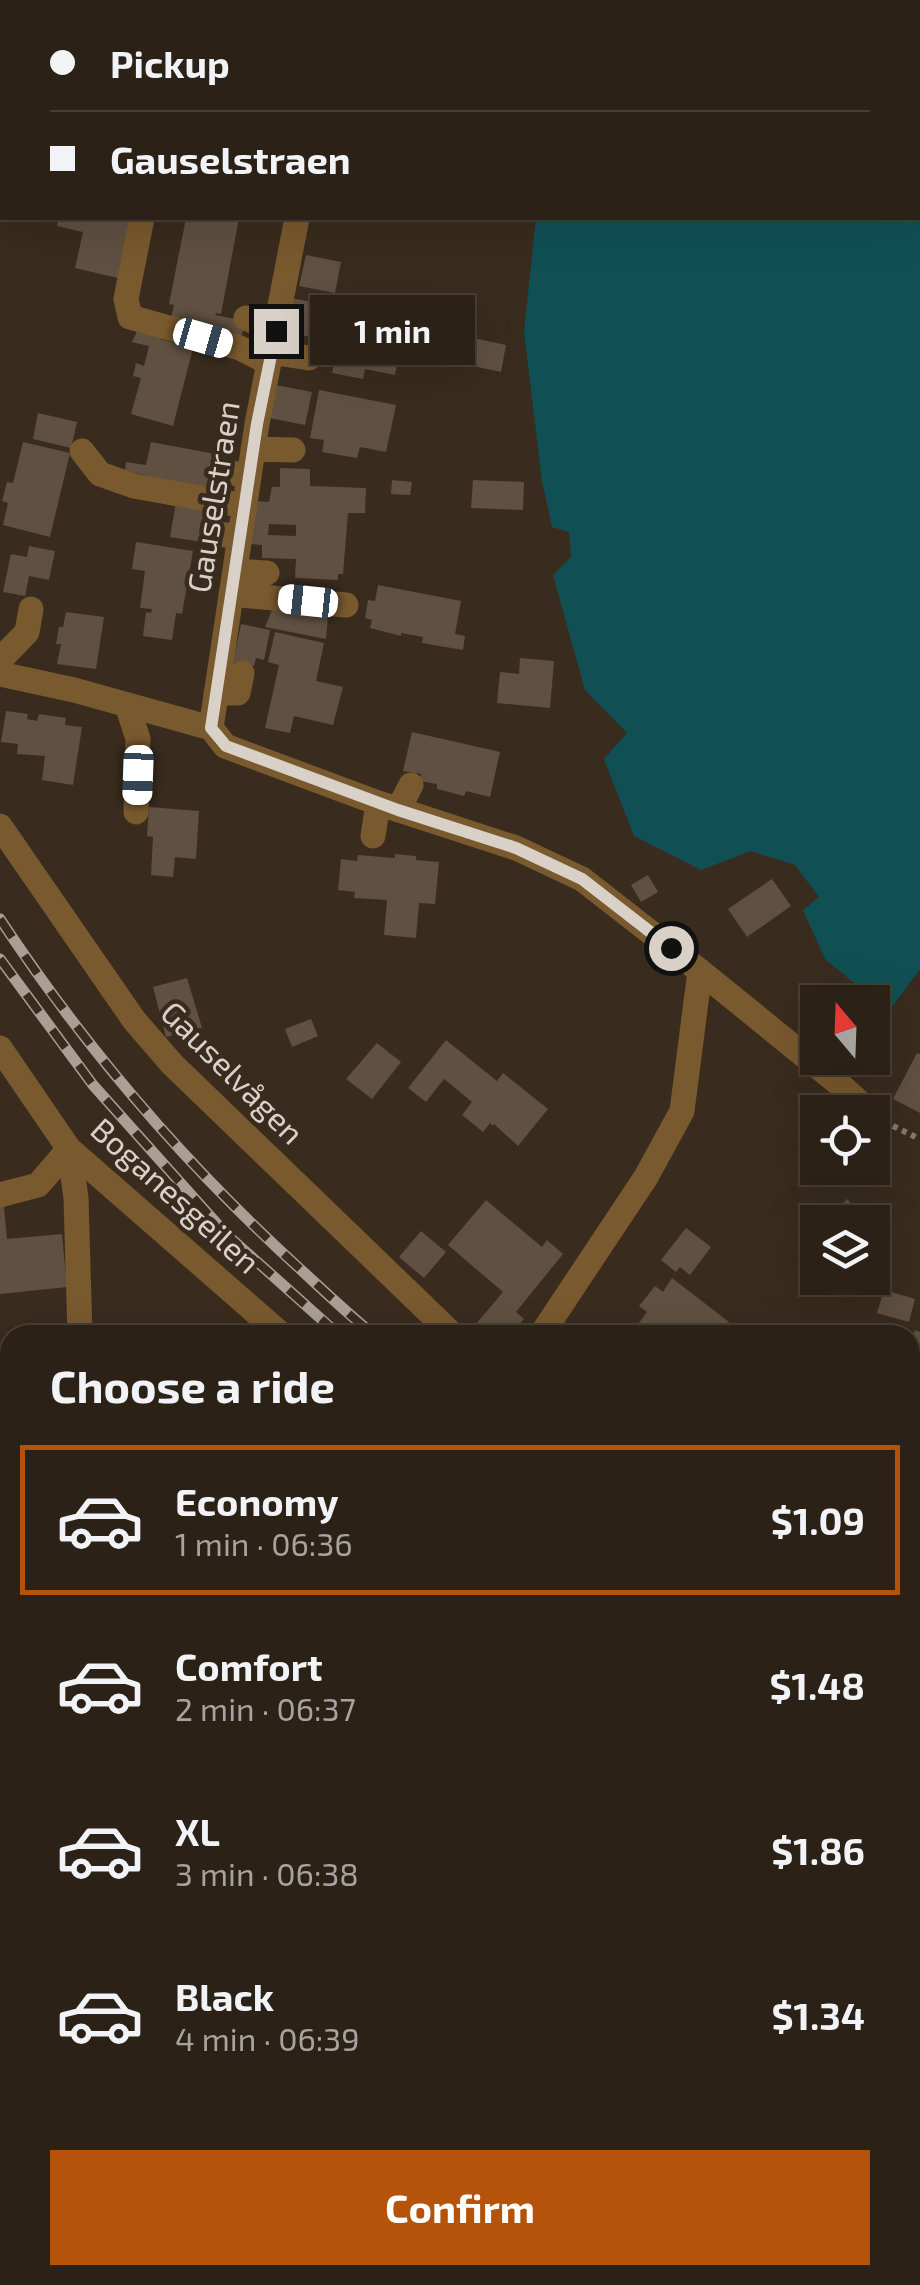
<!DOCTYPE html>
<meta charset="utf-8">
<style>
:root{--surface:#2b2116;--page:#372e23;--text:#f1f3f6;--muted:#a6a3a1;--line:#473e35;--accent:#b45309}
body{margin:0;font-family:"Exo 2",sans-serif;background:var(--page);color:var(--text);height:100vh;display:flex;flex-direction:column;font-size:38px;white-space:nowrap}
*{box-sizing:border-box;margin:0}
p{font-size:32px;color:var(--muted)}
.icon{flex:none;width:55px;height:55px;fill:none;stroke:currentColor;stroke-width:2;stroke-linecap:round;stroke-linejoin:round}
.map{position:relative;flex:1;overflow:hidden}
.side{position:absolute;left:0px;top:1325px;width:920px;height:960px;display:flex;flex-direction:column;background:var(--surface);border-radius:30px 30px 0 0;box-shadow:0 10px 40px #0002,0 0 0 2px var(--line)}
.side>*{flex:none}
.top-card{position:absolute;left:0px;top:0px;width:920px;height:220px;box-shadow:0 10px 40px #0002,0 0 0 2px var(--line);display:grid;align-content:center;height:220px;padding:0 50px;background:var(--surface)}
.needle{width:65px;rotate:341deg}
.controls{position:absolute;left:800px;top:985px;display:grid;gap:20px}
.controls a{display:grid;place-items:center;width:90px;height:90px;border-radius:0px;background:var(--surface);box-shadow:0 10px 40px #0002,0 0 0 2px var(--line);font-size:50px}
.end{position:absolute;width:45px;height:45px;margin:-22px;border:12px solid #d9d0c7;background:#111;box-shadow:0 0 0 5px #111}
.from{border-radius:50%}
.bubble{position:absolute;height:70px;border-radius:0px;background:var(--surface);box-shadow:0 10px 40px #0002,0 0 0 2px var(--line);font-size:32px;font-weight:700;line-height:70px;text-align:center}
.car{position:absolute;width:30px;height:60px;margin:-30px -15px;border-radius:12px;box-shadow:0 0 8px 2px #0007;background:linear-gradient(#fff 24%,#345 0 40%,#fff 0 76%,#345 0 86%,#fff 0)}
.top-card b{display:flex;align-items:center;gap:35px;height:95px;font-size:38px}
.top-card b+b{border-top:2px solid var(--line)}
.top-card i{width:25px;height:25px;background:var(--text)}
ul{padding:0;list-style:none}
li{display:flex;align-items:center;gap:30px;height:150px;margin:0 20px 15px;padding:0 30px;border:5px solid transparent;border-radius:0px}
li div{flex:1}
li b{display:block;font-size:38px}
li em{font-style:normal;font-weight:700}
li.selected{border-color:var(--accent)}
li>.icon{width:90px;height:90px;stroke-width:1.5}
h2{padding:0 50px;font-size:45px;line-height:120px}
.primary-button{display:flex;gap:20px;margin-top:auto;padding:20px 50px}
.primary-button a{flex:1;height:115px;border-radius:0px;background:var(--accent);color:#fff;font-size:40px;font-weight:700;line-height:115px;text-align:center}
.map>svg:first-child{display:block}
.green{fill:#244626}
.water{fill:#105055}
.building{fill:#5f5041;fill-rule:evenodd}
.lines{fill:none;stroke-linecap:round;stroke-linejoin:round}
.path{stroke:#84796e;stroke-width:6;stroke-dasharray:5 5;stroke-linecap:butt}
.minor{stroke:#79592e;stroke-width:25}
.major{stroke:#c17f04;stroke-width:25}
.rail-casing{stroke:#a99f95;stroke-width:11}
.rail{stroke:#392c1e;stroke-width:8;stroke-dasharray:22;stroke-linecap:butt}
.route{stroke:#d9d0c7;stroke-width:12}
.labels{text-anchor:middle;stroke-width:9;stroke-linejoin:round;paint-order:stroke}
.street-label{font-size:32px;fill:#d9d0c7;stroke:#392c1e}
</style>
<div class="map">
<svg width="920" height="2285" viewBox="0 0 920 2285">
<rect width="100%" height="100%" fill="#392c1e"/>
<path class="green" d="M910,2252l10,3v30h-86l9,-10h67z"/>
<path class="water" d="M583,0h337v969l-47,63 -1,-30h-22l14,-11 -39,-32 -22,-49 16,-13 -24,-32 -44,-14 -50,19 -67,-34 -30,-77 23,-26 -42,-43 -32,-115 18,-18 -2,-25 -17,-5 -10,-46 -18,-149 12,-114h382v-216h-336z"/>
<path class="building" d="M53,218h85l-20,60 -43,-10 8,-36 -26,-6 1,-4 -6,-1z
M186,218h53l-18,96 -5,-1 -1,2 31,6 -6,20 -69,-23 3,-13 -5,-1z
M306,255l35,7 -6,31 -36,-7z
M291,298l37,7 -7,34 -37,-7z
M329,314l75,14 -9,47 -30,-6 -2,10 -31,-6 2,-9 -14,-3z
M138,329l23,6 -1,4 33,9 -20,78 -42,-12 10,-36 -8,-2 3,-13 8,3 5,-20 -17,-4z
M455,334l51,11 -5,27 -51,-11z
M276,385l36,7 -7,33 -36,-7z
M319,390l77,15 -10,47 -26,-5 -3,11 -35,-6 2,-12 -14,-2z
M38,413l39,9 -6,26 -38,-9z
M23,442l47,11 -20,84 -47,-12 5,-22 -6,-2 5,-19 6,1z
M151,442l64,12 -6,36 -65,-12 1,-3 -20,-4 1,-9 20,3z
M280,468l30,1v17l56,2 -1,25h-17l-5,61h-5v6l-43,-2 1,-19 -34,-1v-13l-12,-1 4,-43 15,1 3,-15h8zM269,524l27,1v11l-28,-1z
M392,480l20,2 -2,13 -19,-1z
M473,480l51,2 -1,28 -52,-2z
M176,502l32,5 -6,35 -32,-5z
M136,542l57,9 -11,63 -6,-1 -4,27 -29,-4 3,-24 5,1 1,-4 -12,-1 5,-37 -13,-2z
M29,546l26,5 -6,29 -20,-4 -4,20 -22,-4 8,-38 16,3z
M378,585l83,16 -6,33 10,2 -2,14 -41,-7 1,-6 -22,-4v3l-31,-8 2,-8 -7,-2 3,-18 7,1z
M274,605l26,10 28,1 -2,23 -61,-12z
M66,612l38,5 -8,52 -39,-5 4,-20h-5l3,-17h4z
M241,624l29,6 -6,30 -8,-2 -2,8 -21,-4z
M275,632l49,11 -8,38 27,6 -10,38 -39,-9 -4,17 -25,-5 14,-63 -11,-3z
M520,658l34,3 -4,47 -53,-5 3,-31 19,2z
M6,711l22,3 -1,5 10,2 2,-7 27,4 -1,7 17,2 -9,58 -31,-5 3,-24 -28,-2 1,-10 -17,-2z
M412,732l88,20 -10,45 -24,-6 -2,5 -27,-7v-5l-18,-3 2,-7 -18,-3z
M149,807l50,4 -3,48 -21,-2 -2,20 -22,-2 2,-38 -6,-1z
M395,854l21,2v4l23,2 -4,42 -16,-1 -3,35 -32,-3 3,-35 -33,-2 1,-6 -17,-2 3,-31 16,2 1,-6 37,3z
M648,875l10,17 -17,10 -10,-17z
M772,879l19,27 -44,31 -19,-28z
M187,978l15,50 -36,9 -13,-50z
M311,1019l7,17 -26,11 -7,-18z
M446,1040l51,41 6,-8 45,36 -30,37 -24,-22 -1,2 -3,-3 -7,9 -21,-17 10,-13 -28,-23 -18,23 -18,-14z
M377,1043l24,19 -29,37 -26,-20z
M917,1053l3,1v59l-27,-14z
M847,1199l19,20 -3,3h-30l3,-12z
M486,1200l56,47 5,-7 16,14 -47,58 8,7 -14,16h-21l-13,-11 27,-32 -55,-47z
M0,1207h4l3,32 55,-5 5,53 -67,7z
M686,1228l25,19 -21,28 -10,-8 -4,5 -15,-12z
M421,1231l25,21 -22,26 -25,-21z
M672,1278l57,44 -7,9 5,4h-30l-13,-10 -7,10h-11l-4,-3 -3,3h-29l17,-23 -8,-6 16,-20 8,6z
M884,1290l31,9 -6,23 -32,-9z
M915,1330l5,2v33l-2,-1 -8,17v-39z
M0,1368l10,4v77l-10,-4z
M920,1550v58l-10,-5v-34z
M0,1552l10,11v31l-10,9z
M910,1764l10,6v72l-10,-6z
M6,1782l4,4v23l-10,-9v-11z
M910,1911l10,5v28l-10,-4z
M0,1983l10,7v78l-10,-7z
M910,2007l10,3v41l-10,-3z
M317,2275h31l-2,10 -30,-5z
M393,2275h103l3,1 -2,9h-106z
M517,2275h8l37,10h-48z"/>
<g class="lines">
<path class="path" d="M893,1126l27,13
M910,1738l10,5"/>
<path class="minor" d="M170,2l1,-2
M142,218l-16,81 4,18 110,31 29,15
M246,318l30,13
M271,352l38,6
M253,449l40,1
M82,451l18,23 34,12 111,20
M220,471l29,5
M214,534l26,2
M235,571l32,2
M231,594l115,11
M0,660l27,-28 4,-23
M0,674l74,16 137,38 14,18 153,57 138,45 66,31 118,92 138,112 32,29
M216,693h22l4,-20
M127,705l11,34 -2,73
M211,728l46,-304 40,-206
M398,810l13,-25
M0,826l134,194 38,44 281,271
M373,836l5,-33
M0,1048l69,101 213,186
M69,1149l7,49 4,137
M0,1195l38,-10 31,-36
M541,1335l105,-158 36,-66 18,-140
M0,1526h10
M910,1630l10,5
M0,1926l10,-10
M910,1956l10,5
M634,2275l36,10
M66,2285l6,-10"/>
<path class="major" d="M0,2274l47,11"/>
<defs>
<path id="rail" d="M0,919c85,129 186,246 299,349 25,23 49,46 75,67
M0,959l93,126 133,149 113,101
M910,1667l10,5
M910,1694l10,5"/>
</defs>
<use href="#rail" class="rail-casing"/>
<use href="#rail" class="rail"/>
</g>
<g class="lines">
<path class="route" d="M276,331l-19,93 -46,304 15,18 172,64 118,38 66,31 89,69"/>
</g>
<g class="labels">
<g class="street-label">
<text transform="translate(214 497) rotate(-81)" y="11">Gauselstraen</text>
<text transform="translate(232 1073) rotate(45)" y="11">Gauselvågen</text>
<text transform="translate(175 1196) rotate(42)" y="11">Boganesgeilen</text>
</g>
</g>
</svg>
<div class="controls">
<a><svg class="needle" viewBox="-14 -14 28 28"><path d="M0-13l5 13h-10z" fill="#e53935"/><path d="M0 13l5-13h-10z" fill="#a6a3a1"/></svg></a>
<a><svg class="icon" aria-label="locate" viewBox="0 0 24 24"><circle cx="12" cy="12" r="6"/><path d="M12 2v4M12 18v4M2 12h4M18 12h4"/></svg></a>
<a><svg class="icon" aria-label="layers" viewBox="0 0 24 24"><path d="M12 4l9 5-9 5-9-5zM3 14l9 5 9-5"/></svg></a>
</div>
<i class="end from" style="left:671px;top:948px"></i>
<i class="end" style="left:276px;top:331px"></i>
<div class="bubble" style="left:310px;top:295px;width:165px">1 min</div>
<i class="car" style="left:203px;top:338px;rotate:106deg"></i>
<i class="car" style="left:308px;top:601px;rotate:276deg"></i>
<i class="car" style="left:138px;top:775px;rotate:182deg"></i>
<div class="top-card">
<b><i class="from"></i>Pickup</b>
<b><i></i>Gauselstraen</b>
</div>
<section class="side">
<h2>Choose a ride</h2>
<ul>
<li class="selected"><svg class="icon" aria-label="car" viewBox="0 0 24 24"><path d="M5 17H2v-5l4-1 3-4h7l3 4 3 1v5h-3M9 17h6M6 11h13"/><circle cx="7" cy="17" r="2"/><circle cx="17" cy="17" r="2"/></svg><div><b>Economy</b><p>1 min · 06:36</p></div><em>$1.09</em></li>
<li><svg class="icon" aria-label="car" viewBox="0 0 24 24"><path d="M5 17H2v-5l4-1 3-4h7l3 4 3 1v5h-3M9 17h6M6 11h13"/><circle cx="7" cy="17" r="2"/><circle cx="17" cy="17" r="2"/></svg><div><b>Comfort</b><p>2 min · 06:37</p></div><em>$1.48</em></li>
<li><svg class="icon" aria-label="car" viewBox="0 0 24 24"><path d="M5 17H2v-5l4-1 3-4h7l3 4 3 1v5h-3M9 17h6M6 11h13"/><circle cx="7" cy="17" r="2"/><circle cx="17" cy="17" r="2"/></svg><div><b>XL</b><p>3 min · 06:38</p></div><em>$1.86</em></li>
<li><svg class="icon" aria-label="car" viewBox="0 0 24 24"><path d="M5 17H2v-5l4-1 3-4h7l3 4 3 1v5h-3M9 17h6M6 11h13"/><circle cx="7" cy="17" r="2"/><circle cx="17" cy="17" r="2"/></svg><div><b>Black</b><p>4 min · 06:39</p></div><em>$1.34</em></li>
</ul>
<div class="primary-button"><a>Confirm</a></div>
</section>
</div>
